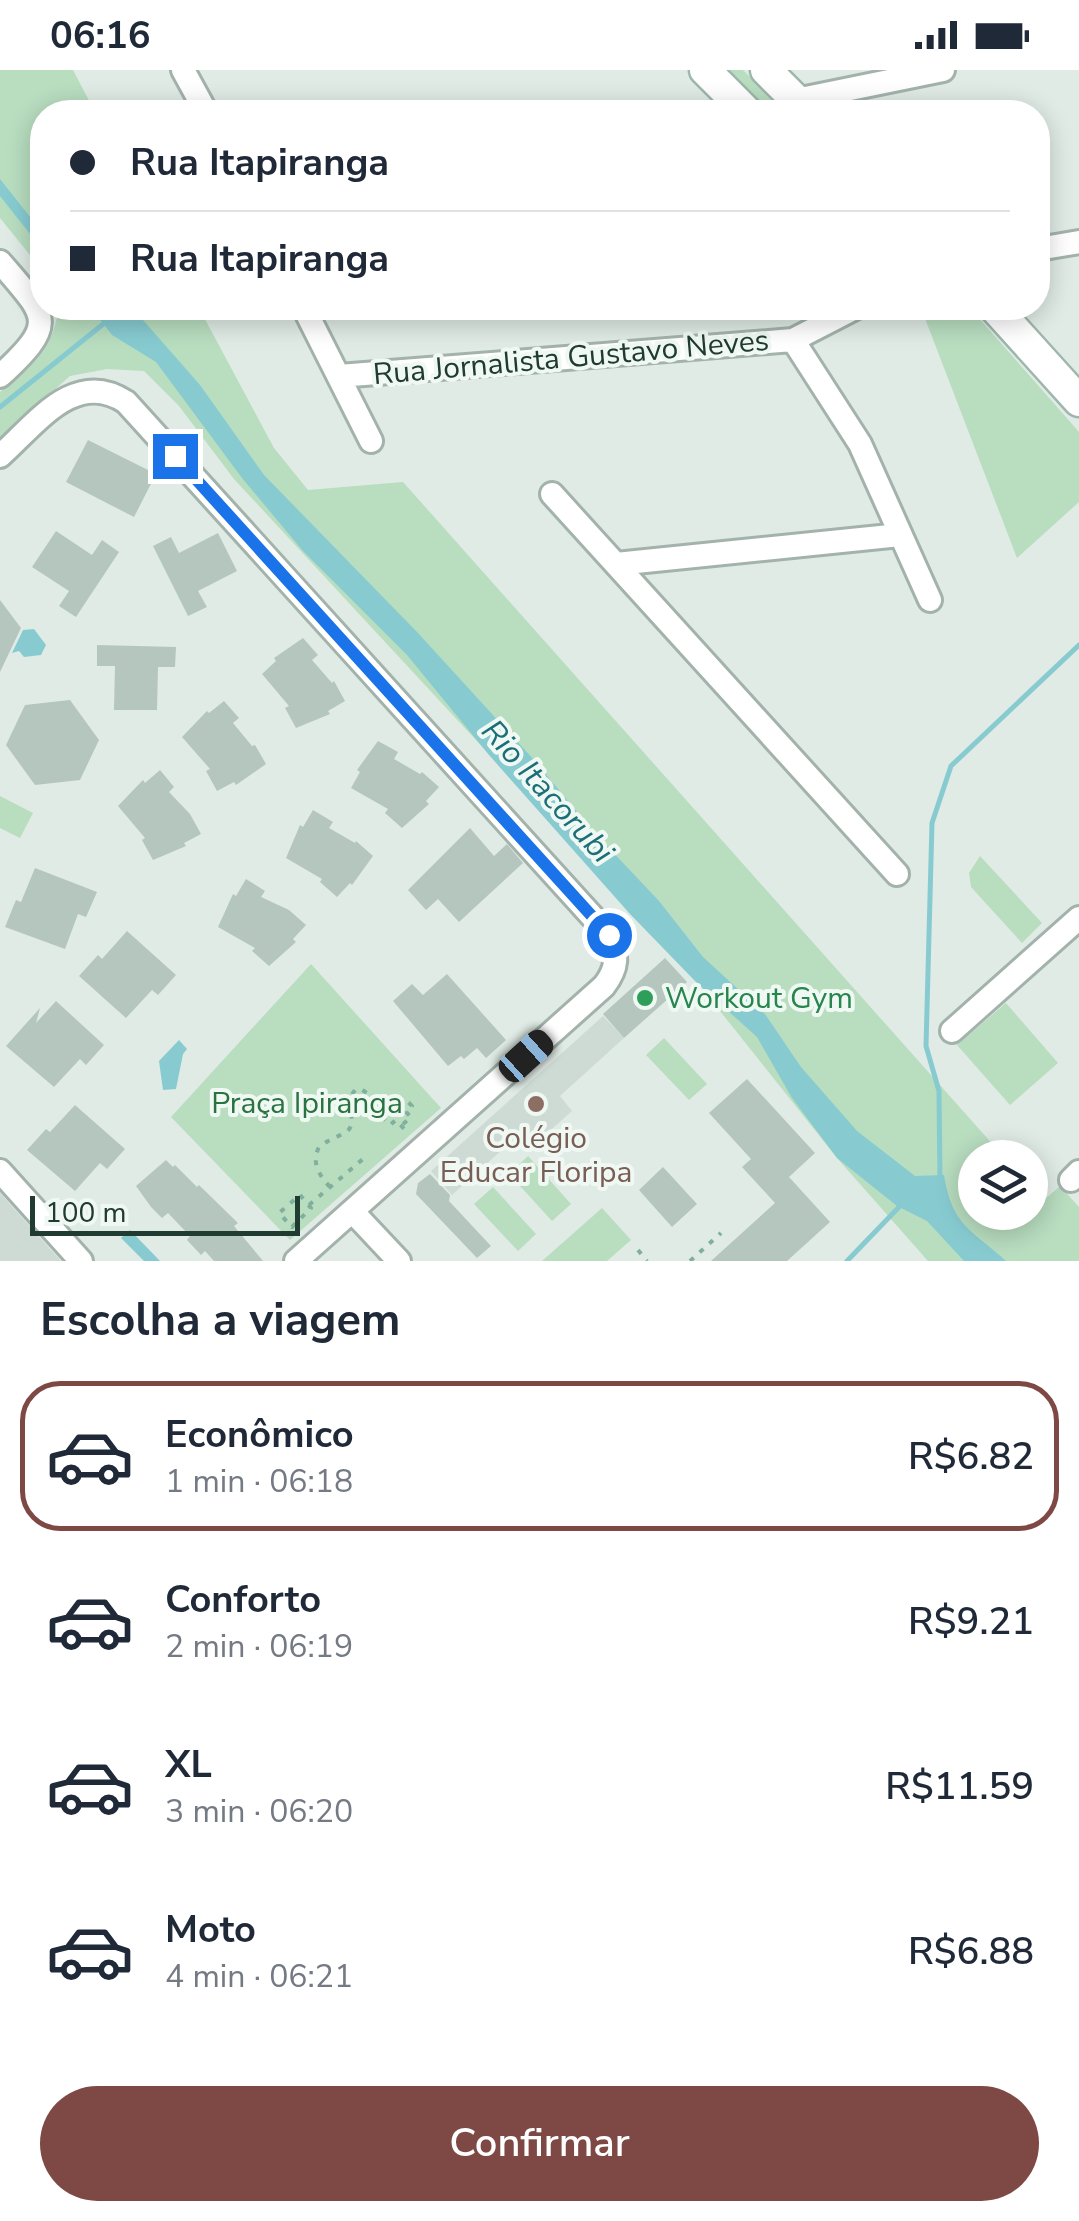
<!DOCTYPE html>
<html lang="pt">
<meta charset="utf-8">
<style>
:root{--surface:#fff;--page:#f6f6f7;--text:#1f2937;--muted:#747a83;--line:#e0e1e3;--accent:#7e4945}
body{margin:0;font-family:"Nunito Sans",sans-serif;background:var(--page);color:var(--text);height:100vh;display:flex;flex-direction:column;font-size:38px;white-space:nowrap}
*{box-sizing:border-box;margin:0}
p{font-size:32px;color:var(--muted)}
.icon{flex:none;width:55px;height:55px;fill:none;stroke:currentColor;stroke-width:2;stroke-linecap:round;stroke-linejoin:round}
.map{position:relative;height:1191px;overflow:hidden}
.details{display:flex;flex-direction:column;background:var(--surface);flex:1}
.details>*{flex:none}
.banner{position:absolute;left:30px;top:30px;width:1020px;height:220px;border-radius:40px;box-shadow:0 5px 25px #0003;display:grid;align-content:center;height:220px;padding:0 40px;background:var(--surface)}
.tools{position:absolute;left:958px;top:1070px;display:grid;gap:20px}
.tools a{display:grid;place-items:center;width:90px;height:90px;border-radius:50%;background:var(--surface);box-shadow:0 5px 25px #0003;font-size:50px}
.scale{position:absolute;left:30px;bottom:25px;width:270px;box-sizing:border-box;padding-left:10px;border:5px solid #203b32;border-top:0;font-size:28px;line-height:35px;white-space:nowrap;color:#203b32;-webkit-text-stroke:8px #f0f8f3;paint-order:stroke}
.end{position:absolute;width:45px;height:45px;margin:-22px;border:12px solid #1a73e8;background:#fff;box-shadow:0 0 0 5px #fff}
.from{border-radius:50%}
.car{position:absolute;width:30px;height:60px;margin:-30px -15px;border-radius:12px;box-shadow:0 0 8px 2px #0007;background:linear-gradient(#222 24%,#8ab4d8 0 40%,#222 0 76%,#8ab4d8 0 86%,#222 0)}
.banner b{display:flex;align-items:center;gap:35px;height:95px;font-size:38px}
.banner b+b{border-top:2px solid var(--line)}
.banner i{width:25px;height:25px;background:var(--text)}
ul{padding:0;list-style:none}
li{display:flex;align-items:center;gap:30px;height:150px;margin:0 20px 15px;padding:0 20px;border:5px solid transparent;border-radius:40px}
li div{flex:1}
li b{display:block;font-size:38px}
li em{font-style:normal;font-weight:600}
li.on{border-color:var(--accent)}
li>.icon{width:90px;height:90px;stroke-width:1.5}
h2{padding:0 40px;font-size:45px;line-height:120px}
.action{display:flex;gap:20px;margin-top:auto;padding:20px 40px}
.action a{flex:1;height:115px;border-radius:60px;background:var(--accent);color:#fff;font-size:40px;font-weight:600;line-height:115px;text-align:center}
.status{display:flex;justify-content:space-between;align-items:center;height:70px;padding:0 50px;background:var(--surface);direction:ltr}
.status svg{height:28px;fill:currentColor}
.map>svg:first-child{display:block}
.built{fill:#cedbd4}
.green{fill:#b8ddbf}
.water{fill:#87cbd1}
.lines{fill:none;stroke-linecap:round;stroke-linejoin:round}
.stream{stroke:#87cbd1;stroke-width:5}
.building{fill:#b5c6be}
.street-casing{stroke:#a3b3ac;stroke-width:28}
.secondary-casing{stroke:#9eb7ac;stroke-width:35}
.path{stroke:#80af9d;stroke-width:4;stroke-dasharray:5 8;stroke-linecap:butt}
.street{stroke:#fff;stroke-width:22}
.secondary{stroke:#fff;stroke-width:30}
.route{stroke:#1a73e8;stroke-width:12}
.leisure-dot{fill:#2e9e5b;stroke:#f0f8f3;stroke-width:4}
.education-dot{fill:#8d6e63;stroke:#f0f8f3;stroke-width:4}
.labels{text-anchor:middle;stroke-width:8;stroke-linejoin:round;paint-order:stroke}
.street-label{font-size:30px;fill:#203b32;stroke:#f0f8f3}
.leisure-label{font-size:30px;fill:#27864d;stroke:#f0f8f3;text-anchor:start}
.park-label{font-size:30px;fill:#2a7341;stroke:#f0f8f3}
.education-label{font-size:30px;fill:#785e54;stroke:#f0f8f3}
.water-label{font-size:32px;font-style:italic;fill:#1a6f78;stroke:#f0f8f3}
</style>
<div class="status"><b>06:16</b><svg viewBox="0 0 49 12"><path d="M0 12V9h3v3zM5 12V6h3v6zM10 12V3h3v9zM15 12V0h3v12zM26 1h20v11H26zM47 4h2v5h-2z"/></svg></div>
<div class="map">
<svg width="1079" height="1191" viewBox="0 0 1079 1191">
<rect width="100%" height="100%" fill="#e0ebe5"/>
<path class="built" d="M603,946l21,22 -64,58 12,15 -38,34 -12,-13 -70,63 -21,-24z
M0,1123l61,68h-61z"/>
<path class="green" d="M0,0h73l22,42h-53v158l-42,-52z
M720,0h23l42,42h-22z
M59,238h140l75,140 34,42 95,-8 601,675 -29,1v54h55v-9l5,5 25,-22 19,21v54h-151l-91,-103 -160,-201 -443,-478 -55,-73 -35,-35 -37,-2 -37,7 -70,62v-46c35,-31 50,-36 59,-84z
M921,238h49l109,124v70l-62,56z
M0,726l33,17 -13,25 -20,-10z
M980,786l62,67 -20,20 -51,-56 -2,-14z
M311,894l130,144 -151,132 -119,-123z
M1006,933l52,60 -48,42 -53,-60z
M664,968l43,46 -18,16 -43,-45z
M528,1086l43,48 -19,17 -43,-47z
M493,1117l43,47 -18,17 -44,-47z
M602,1138l29,32 -24,21h-65z"/>
<path class="water" d="M0,109l42,53v17l-42,-53z
M91,238h25l27,12 57,65 64,90 154,158 117,128 55,67 69,73 44,56 62,57 36,53 56,64 58,45 29,-1c8,51 27,54 62,86h-42l-37,-40 -30,-15 -60,-48 -45,-60 -35,-61 -62,-56 -65,-67 -141,-159 -82,-100 -104,-104 -61,-73 -86,-116 -44,-27z
M34,559l12,16 -5,10 -17,2 -5,-6 -7,2 11,-23z
M179,970l8,9 -4,5 -7,35 -13,1 -4,-29z
M130,1160l30,31h-16l-23,-23z"/>
<g class="lines">
<path class="stream" d="M0,337l107,-86
M940,1112l-1,-91 -13,-45 6,-223 19,-57 128,-121
M847,1191l54,-56"/>
</g>
<path class="building" d="M88,370l68,34 -22,43 -68,-35z
M56,461l36,24 10,-15 17,12 -43,65 -17,-11 10,-15 -37,-24z
M218,463l19,38 -39,20 9,16 -19,9 -35,-70 18,-9 8,16z
M0,530l21,28 -21,44z
M303,568l15,17 -6,5 20,23 2,-2 11,20 -17,10 2,3 -34,14 -11,-20 4,-2 -27,-32 14,-13 -2,-3z
M97,575l79,2 -1,20h-17l-1,43h-43l1,-44h-18z
M70,630l29,40 -19,40 -45,5 -29,-40 19,-40z
M224,631l15,17 -6,5 19,23 3,-1 11,19 -30,21 -2,-3 -17,9 -11,-20 4,-2 -28,-32 25,-26 2,2z
M378,671l20,11 -4,7 26,15 2,-2 17,15 -13,14 3,3 -27,24 -17,-15 3,-4 -37,-21 9,-16 -3,-2z
M160,700l14,17 -5,5 21,22 11,20 -17,9 2,3 -33,14 -11,-20 3,-2 -27,-32 25,-26 2,3z
M313,740l20,12 -4,6 26,15 1,-2 17,15 -21,29 -2,-2 -13,14 -17,-15 2,-3 -36,-21 14,-33 3,2z
M470,758l24,28 13,-12 16,19 -64,59 -21,-23 -12,11 -18,-20z
M35,798l62,24 -11,25 -8,-3 -13,35 -60,-22 11,-27 5,2z
M246,809l19,12 -4,6 28,13 17,15 -13,14 3,3 -27,24 -17,-15 3,-3 -37,-21 15,-33 3,2z
M127,861l49,44 -18,20 -6,-5 -26,28 -47,-42 19,-21 4,4z
M665,888l22,24 -63,56 -21,-24z
M447,904l59,66 -20,18 -9,-10 -13,11 -3,-3 -13,10 -55,-65 19,-17 11,11z
M56,931l48,44 -18,20 -6,-6 -26,28 -48,-41 34,-38 -4,15z
M747,1009l68,74 -26,24 41,45 -43,39h-76l64,-58 -33,-36 9,-8 -42,-46z
M75,1035l50,44 -18,20 -7,-6 -25,28 -48,-41 19,-21 4,3z
M166,1090l7,7 2,-2 22,22 2,-2 39,38 -4,3 29,35h-49l-9,-10 -4,4 -14,-15 3,-4 -22,-23 -6,5 -11,-11 -15,-21z
M663,1097l34,37 -25,23 -33,-37z
M430,1104l20,21 -1,6 42,45 -14,12 -61,-64 2,-11z"/>
<g class="lines">
<defs>
<path id="street" d="M183,0l23,42
M796,30l147,-30
M1038,179l41,-7
M0,192c47,55 59,60 0,114
M304,238l67,133
M793,270l67,104 70,156
M339,306l454,-36 62,-32
M0,386c36,-32 75,-88 126,-54l483,533c9,20 9,33 -5,51l-308,275
M552,424l345,380
M616,494l284,-29
M952,961l127,-113
M0,1101l81,90
M1071,1110l8,-8
M352,1141l47,50"/>
<path id="secondary" d="M705,0l42,42
M766,0l42,42
M995,238l84,93"/>
</defs>
<use href="#street" class="street-casing"/>
<use href="#secondary" class="secondary-casing"/>
<path class="path" d="M388,1028l3,4 -12,11 11,12 6,-5 13,14
M330,1117c-11,-12 -19,-24 -11,-40 25,-19 40,-7 29,-47l7,-10 6,-1 19,13c15,-5 20,-9 32,4l-6,6 5,5 -10,9
M300,1125l11,13 -19,19 -13,-14z
M309,1135l54,-46
M638,1180l9,11
M690,1191l31,-28"/>
<use href="#street" class="street"/>
<use href="#secondary" class="secondary"/>
</g>
<g class="lines">
<path class="route" d="M175,386l434,479"/>
</g>
<circle class="leisure-dot" cx="645" cy="928" r="10"/>
<circle class="education-dot" cx="536" cy="1034" r="10"/>
<g class="labels">
<g class="street-label">
<text transform="translate(571 287) rotate(-5)" y="10">Rua Jornalista Gustavo Neves</text>
</g>
<g class="leisure-label">
<text x="665" y="938">Workout Gym</text>
</g>
<g class="park-label">
<text x="307" y="1043">Praça Ipiranga</text>
</g>
<g class="education-label">
<text x="536" y="1078">Colégio<tspan x="536" dy="34">Educar Floripa</tspan></text>
</g>
<g class="water-label">
<text transform="translate(548 721) rotate(48)" y="11">Rio Itacorubi</text>
</g>
</g>
</svg>
<div class="tools">
<a><svg class="icon" aria-label="layers" viewBox="0 0 24 24"><path d="M12 4l9 5-9 5-9-5zM3 14l9 5 9-5"/></svg></a>
</div>
<div class="scale">100 m</div>
<i class="end from" style="left:609px;top:865px"></i>
<i class="end" style="left:175px;top:386px"></i>
<i class="car" style="left:526px;top:986px;rotate:48deg"></i>
<div class="banner">
<b><i class="from"></i>Rua Itapiranga</b>
<b><i></i>Rua Itapiranga</b>
</div>
</div>
<section class="details">
<h2>Escolha a viagem</h2>
<ul>
<li class="on"><svg class="icon" aria-label="car" viewBox="0 0 24 24"><path d="M5 17H2v-5l4-1 3-4h7l3 4 3 1v5h-3M9 17h6M6 11h13"/><circle cx="7" cy="17" r="2"/><circle cx="17" cy="17" r="2"/></svg><div><b>Econômico</b><p>1 min · 06:18</p></div><em>R$6.82</em></li>
<li><svg class="icon" aria-label="car" viewBox="0 0 24 24"><path d="M5 17H2v-5l4-1 3-4h7l3 4 3 1v5h-3M9 17h6M6 11h13"/><circle cx="7" cy="17" r="2"/><circle cx="17" cy="17" r="2"/></svg><div><b>Conforto</b><p>2 min · 06:19</p></div><em>R$9.21</em></li>
<li><svg class="icon" aria-label="car" viewBox="0 0 24 24"><path d="M5 17H2v-5l4-1 3-4h7l3 4 3 1v5h-3M9 17h6M6 11h13"/><circle cx="7" cy="17" r="2"/><circle cx="17" cy="17" r="2"/></svg><div><b>XL</b><p>3 min · 06:20</p></div><em>R$11.59</em></li>
<li><svg class="icon" aria-label="car" viewBox="0 0 24 24"><path d="M5 17H2v-5l4-1 3-4h7l3 4 3 1v5h-3M9 17h6M6 11h13"/><circle cx="7" cy="17" r="2"/><circle cx="17" cy="17" r="2"/></svg><div><b>Moto</b><p>4 min · 06:21</p></div><em>R$6.88</em></li>
</ul>
<div class="action"><a>Confirmar</a></div>
</section>
